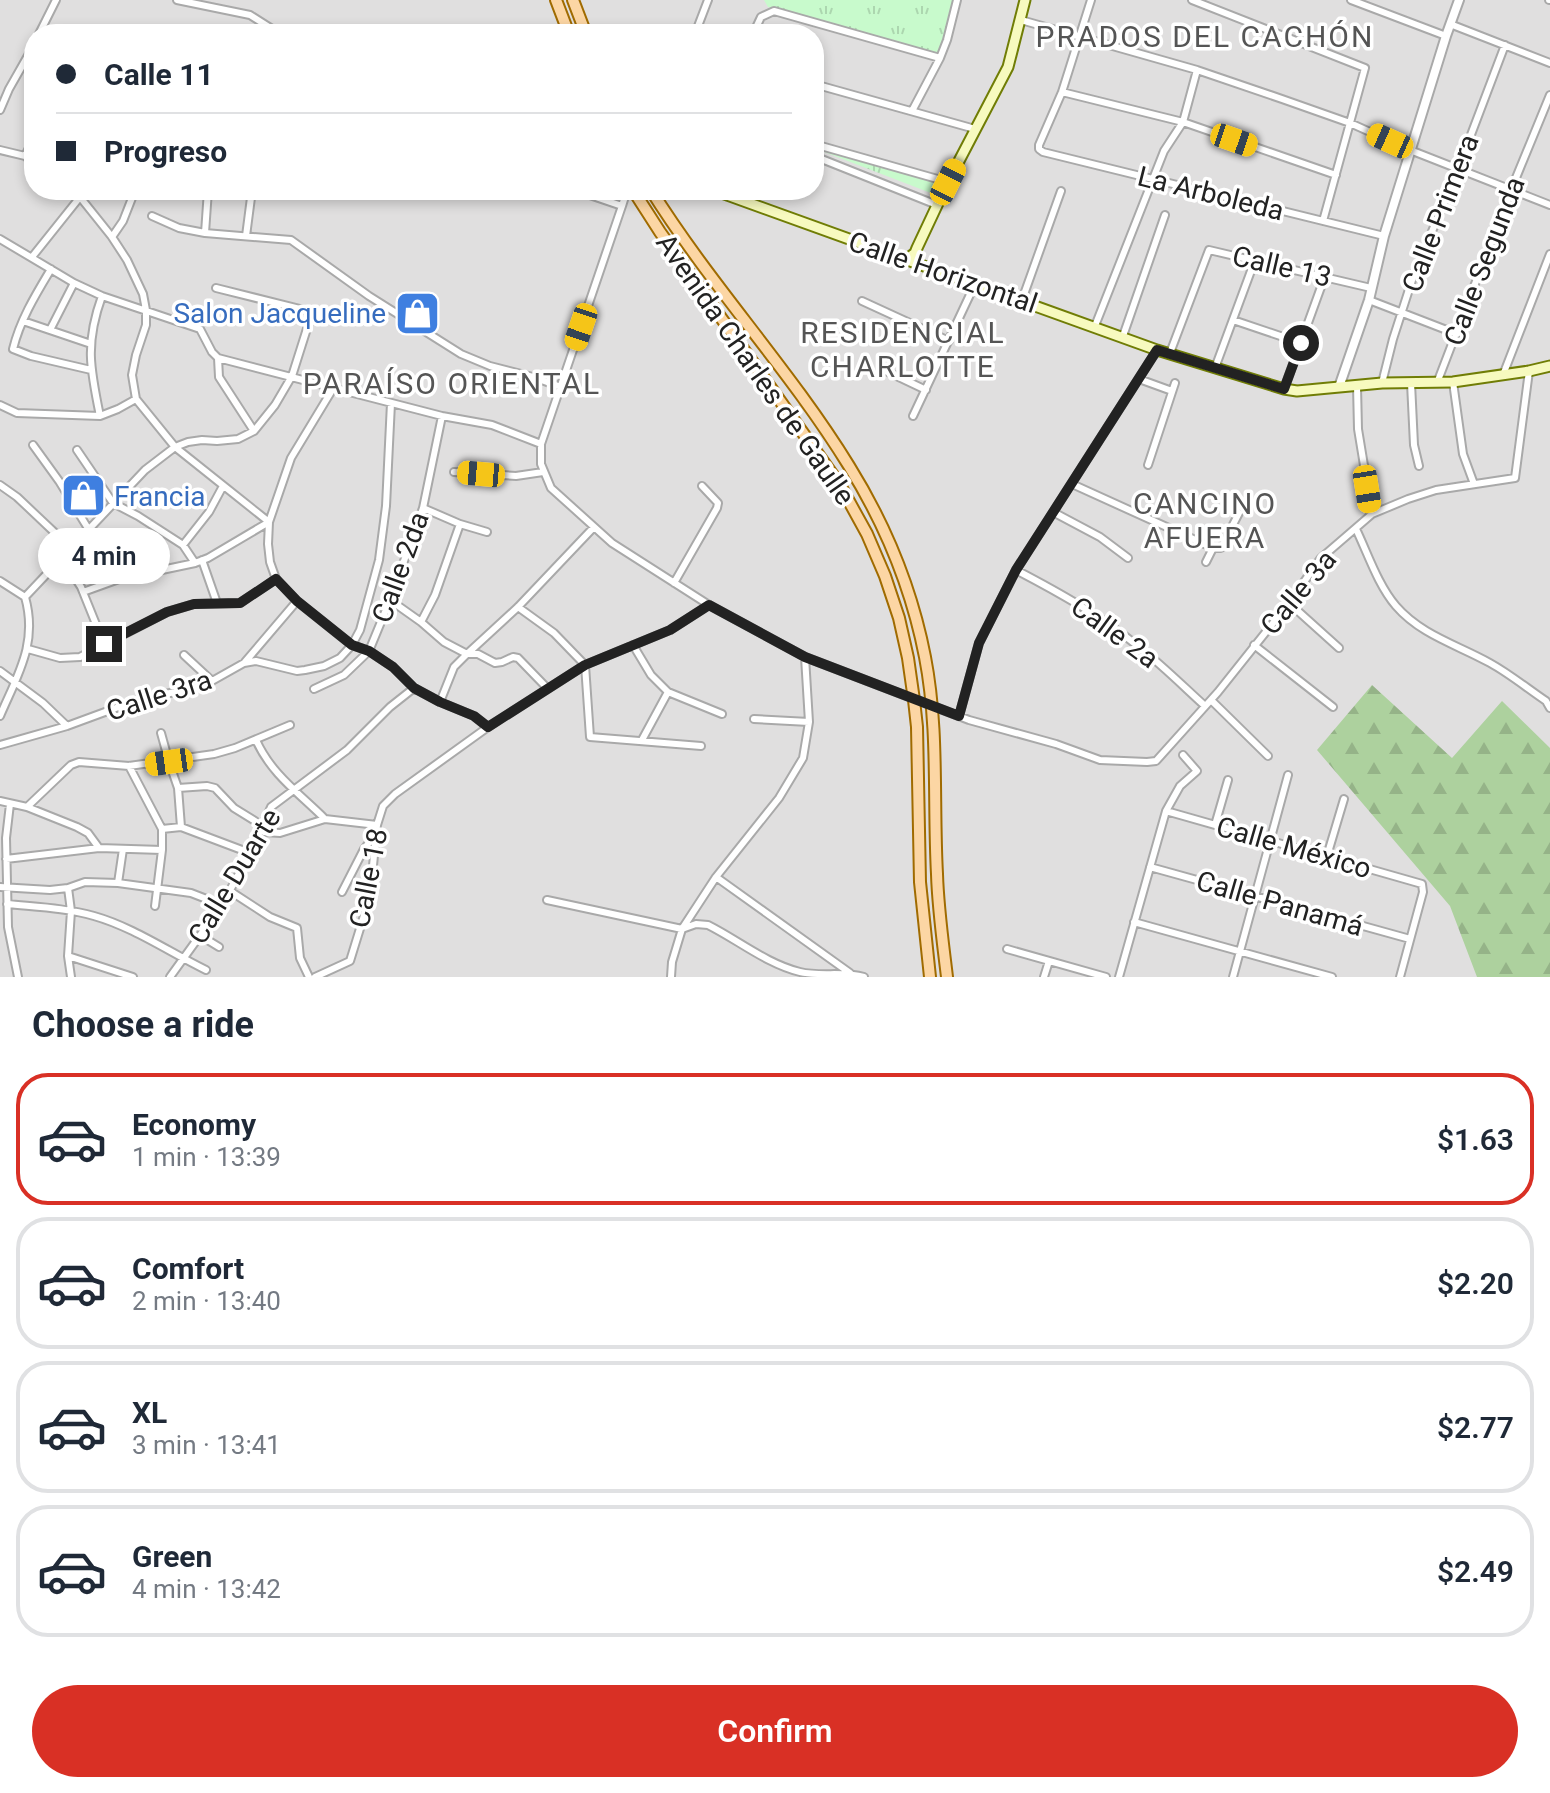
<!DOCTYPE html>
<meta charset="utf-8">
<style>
:root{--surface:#fff;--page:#f2f2f3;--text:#1f2937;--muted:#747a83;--line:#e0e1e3;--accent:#d93025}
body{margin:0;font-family:Roboto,sans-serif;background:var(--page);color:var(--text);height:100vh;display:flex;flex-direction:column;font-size:30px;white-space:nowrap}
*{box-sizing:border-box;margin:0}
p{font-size:26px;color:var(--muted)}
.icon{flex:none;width:44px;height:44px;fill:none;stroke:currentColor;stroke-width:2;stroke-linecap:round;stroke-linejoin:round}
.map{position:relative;height:977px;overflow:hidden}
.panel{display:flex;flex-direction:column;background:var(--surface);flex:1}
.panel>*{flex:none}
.banner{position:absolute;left:24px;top:24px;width:800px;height:176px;border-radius:32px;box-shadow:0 4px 12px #0003;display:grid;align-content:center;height:176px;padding:0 32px;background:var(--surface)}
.end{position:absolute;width:36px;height:36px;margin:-18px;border:10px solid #222;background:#fff;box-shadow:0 0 0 4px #fff}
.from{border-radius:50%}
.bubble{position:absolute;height:56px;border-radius:28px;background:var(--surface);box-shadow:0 4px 12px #0003;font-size:26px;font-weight:600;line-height:56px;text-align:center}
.car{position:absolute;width:24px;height:48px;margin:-24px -12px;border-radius:10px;box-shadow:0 0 6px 2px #0007;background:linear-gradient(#f5c518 24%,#345 0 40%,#f5c518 0 76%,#345 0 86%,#f5c518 0)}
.banner b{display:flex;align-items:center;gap:28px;height:76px;font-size:30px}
.banner b+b{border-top:2px solid var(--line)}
.banner i{width:20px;height:20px;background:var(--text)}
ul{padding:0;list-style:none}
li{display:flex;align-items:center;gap:24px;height:132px;margin:0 16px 12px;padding:0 16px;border:4px solid var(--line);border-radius:32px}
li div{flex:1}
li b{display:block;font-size:30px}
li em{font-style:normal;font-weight:600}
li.selected{border-color:var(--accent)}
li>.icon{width:72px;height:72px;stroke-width:1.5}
h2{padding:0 32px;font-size:36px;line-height:96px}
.action{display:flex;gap:16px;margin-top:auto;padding:16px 32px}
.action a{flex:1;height:92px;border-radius:48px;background:var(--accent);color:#fff;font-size:32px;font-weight:600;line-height:92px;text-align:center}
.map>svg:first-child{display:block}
.residential{fill:#e0dfdf;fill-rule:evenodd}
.forest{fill:url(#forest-firs)}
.park{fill:url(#park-tufts)}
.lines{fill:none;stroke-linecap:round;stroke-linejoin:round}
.minor-casing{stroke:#a9a9a9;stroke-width:10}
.tertiary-casing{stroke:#a9a9a9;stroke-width:12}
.secondary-casing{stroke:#707d05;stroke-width:13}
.primary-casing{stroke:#a06b00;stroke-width:14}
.minor{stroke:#fff;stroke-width:6}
.tertiary{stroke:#fff;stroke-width:8}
.secondary{stroke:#f7fabf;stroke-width:9}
.primary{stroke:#fcd6a4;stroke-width:10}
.route{stroke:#222;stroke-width:10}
.labels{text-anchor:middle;stroke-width:7;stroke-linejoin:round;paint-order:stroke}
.street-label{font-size:28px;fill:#222;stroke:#fff}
.shop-label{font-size:28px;fill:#366cbe;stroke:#fff;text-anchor:end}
.neighbourhood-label{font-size:30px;letter-spacing:2px;fill:#555;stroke:#fff}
</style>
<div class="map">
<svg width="1550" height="977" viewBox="0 0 1550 977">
<defs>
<pattern id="forest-firs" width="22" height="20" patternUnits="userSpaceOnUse" patternTransform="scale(2)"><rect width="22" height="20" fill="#add19e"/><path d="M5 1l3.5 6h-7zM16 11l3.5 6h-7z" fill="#95b388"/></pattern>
<pattern id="park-tufts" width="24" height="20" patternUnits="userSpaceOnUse" patternTransform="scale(2)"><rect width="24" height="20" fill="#c8facc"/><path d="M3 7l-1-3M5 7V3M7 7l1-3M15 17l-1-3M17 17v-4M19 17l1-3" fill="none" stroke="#acd6af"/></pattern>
</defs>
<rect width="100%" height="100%" fill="#f2efe9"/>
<path class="residential" d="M0,0h1550v823l-63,154h-1487zM34,34h780v156h-780z"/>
<path class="forest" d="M1372,685l80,73 50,-57 48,47v229h-73l-27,-71 -133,-156z"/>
<path class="park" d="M764,0h190l-9,41 -8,16 -169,-50z
M814,142l131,36 -9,17 -122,-47z"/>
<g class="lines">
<defs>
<path id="minor" d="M177,0l73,15 30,19
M1091,0l-29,92 -23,53v4l4,3 341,84
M1192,0l173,68 -42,153
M1351,0l95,36
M1549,0h1
M1021,20l176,50 85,29 68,24 60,27 140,55
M1450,24l100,39
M39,34l17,-34
M695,34l13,-34
M753,34l8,-17 13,-6 166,47
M814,84l161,45
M1062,92l121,30 153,53
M0,110l9,-21 25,-44
M912,111l28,-53 7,-18 10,-40
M814,144l134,38
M0,150l25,6 9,7
M25,156l9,-18
M814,156l123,49
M70,190l10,7 32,40 15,23 16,34 3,16v15l-10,30 -4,20 4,24 39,48 94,75 -1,22 2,18 6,17 21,22 55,44 17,6 24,16 21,21 26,14 34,14 14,11
M575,190l47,16 5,-16
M622,206l-81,238v20l10,24 61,55 97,62 96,52 164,63 87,24 44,16 47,2 9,-1 62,-69 71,-89 32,-45 51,-44 36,-15 28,-9 79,-12 14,-107
M152,216l27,12 26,5 86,7 78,56 92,58 29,12 43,11 28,10
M205,233l3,-43
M246,236l6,-46
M112,237l11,-16 9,-23
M0,239l74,44 28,13 98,33 12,23 6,6 1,19 35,54
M32,257l48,-60
M51,269c-15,25 -31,51 -38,80l18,7 60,14
M1022,300l39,-109
M1369,300l88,34
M862,301l87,40
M1233,320l68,23
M23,321l68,23
M1095,326l69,-175 19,-29 14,-52
M50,330l24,-47
M1123,336l42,-121
M1170,353l39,-103 162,38
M218,358l224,58 50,9 49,19
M1215,368l40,-108
M886,371l40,19
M1503,375l47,-121
M1139,379l33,12
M1453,382l10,72 11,30
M1382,383l11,-44 20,-62 45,-108 47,-124
M1411,383l3,62 5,21
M1437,383l74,-193 39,-95
M1357,386l1,43 14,85
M1284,389l41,-113
M0,405l17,8 83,3 18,-7 18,-10
M100,416c-10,-48 -15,-73 2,-120
M913,416l62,-132
M33,445l26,36 30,49
M77,450l36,53 25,13 45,29 12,18
M1148,465l27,-82
M454,472l62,4 27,-4
M1072,484l141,64 -7,14
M0,485l17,12 55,52
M423,508l37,16 27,8
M1053,512l47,25 28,21
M1356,529c12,25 22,56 40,77 25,29 62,39 94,57 20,11 38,26 56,38l4,7
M183,545l26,-33 14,-26
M1213,548h8l18,-35
M63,559l18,28 23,57
M202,560l15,43
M1016,570c44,23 85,46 123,77 23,18 44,39 66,59
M0,581l25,16c13,46 -7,77 -25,119
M674,583l43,-75 1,-5 -16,-17
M83,592l36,-13 76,-16 13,-5 61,-36 22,-64 43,-71
M25,597l120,-127 30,-23 13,-5 14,-2 15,1 21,-2 16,-8 21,-26 17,-29 19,-60 -3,-5 -92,-23
M390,600l31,22 23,20 23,12h11l17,9 7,-1 11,-5 5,1 30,31
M1289,603l50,45
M518,607l36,26 31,32 5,72 111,9
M421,622l14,-27 25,-71
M633,645l18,30 17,17 54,22
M1254,645l79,62
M28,649l32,9 20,-1 87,-45 27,-8 46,-1 36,-24
M184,655l28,26
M245,662l52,-61
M0,671l43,32 24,23
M314,689l30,-14 25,-24 21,-51 33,-92 19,-92
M1211,700l57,56
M440,702l14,-35 13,-13 51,-47 76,-80
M959,716l20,-73 37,-73 141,-220
M754,719l55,3
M161,733l8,29 9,26 3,39
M256,740c15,34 44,54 69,79
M642,740l26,-48
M0,745l67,-19 76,-28 49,-9 20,-8 32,-18 12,-2 41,10 8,-1 19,-4 16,-8 12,-13 8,-15 19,-70 7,-54 5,-103
M129,766l33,63v21l-7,56
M178,788l29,-2 8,2 19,20 21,13 9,11 16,1 45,-14 52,6
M0,801l27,6 50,20 11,6 11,15
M10,804l-4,34 2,89 10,50
M27,807l44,-42 8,-3 50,4 85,-12 21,-6 55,-23
M1166,811l256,73 1,8 -23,85
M1215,825l13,-45
M162,829l19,-2 69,26
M1327,856l17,-57
M6,859l93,-11 63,2
M1150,867l260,72
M716,877l134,96
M118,883l5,-34
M0,887l50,3 18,-2 17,-6 33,1 73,10 31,12
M68,888l3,23 -3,45 3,21
M230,891l40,26 27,11 3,30 9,19
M342,892l22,-43 10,-13
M547,900l135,29 14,-5 12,1c30,15 59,39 92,47 21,5 43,-1 64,5
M7,904c29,3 59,4 87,12 39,11 75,36 112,54
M1134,922l198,55
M201,936l18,11
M1007,949l99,28
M68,956l65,21
M170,977l52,-72 28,-52 21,-46 76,-57 43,-43 24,-19
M315,977l35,-16 20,-65 7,-71 6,-19 12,-12 93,-67 97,-62 85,-35 39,-25
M671,977l1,-15 10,-33 34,-52 63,-79 24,-40 6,-36 -4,-65
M1044,977l5,-16
M1119,977l47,-166 14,-25 17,-15 -14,-16
M1233,977l55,-202"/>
<path id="tertiary" d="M1339,387l30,-87 15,-64 62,-200 13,-36"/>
<path id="secondary" d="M713,190l444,160 127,39 13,2 85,-8 71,-1 76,-11 21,-5
M906,260l9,-7 2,-5 31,-66 60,-115 17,-67"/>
<path id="primary" d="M556,0l13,34
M573,0l13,34
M633,190l27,42 180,253 27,49 18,42 14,42 9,40 6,42 3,27 3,155 10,95
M651,190c60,96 139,180 198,276 36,58 63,124 76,191 14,72 8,144 12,217 1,35 6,69 10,103"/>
</defs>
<use href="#minor" class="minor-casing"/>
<use href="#tertiary" class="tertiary-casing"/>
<use href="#secondary" class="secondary-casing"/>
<use href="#primary" class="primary-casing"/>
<use href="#minor" class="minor"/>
<use href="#tertiary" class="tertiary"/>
<use href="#secondary" class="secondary"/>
<use href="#primary" class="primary"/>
</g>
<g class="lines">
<path class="route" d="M104,644l63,-32 27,-8 46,-1 36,-24 21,22 55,44 17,6 24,16 21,21 26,14 34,14 14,11 97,-62 85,-35 39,-25 96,52 154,59 20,-73 37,-73 141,-220 127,39 17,-46"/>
</g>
<defs>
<symbol id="shop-square" viewBox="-11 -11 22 22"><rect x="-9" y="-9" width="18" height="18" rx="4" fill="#3f7fe0" stroke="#fff"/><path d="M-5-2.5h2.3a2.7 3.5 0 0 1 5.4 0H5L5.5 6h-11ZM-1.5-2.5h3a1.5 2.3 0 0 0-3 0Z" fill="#fff"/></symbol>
</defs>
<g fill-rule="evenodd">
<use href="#shop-square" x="392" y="288" width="51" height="51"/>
<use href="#shop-square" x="58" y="470" width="51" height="51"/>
</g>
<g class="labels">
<g class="street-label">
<text transform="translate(1211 193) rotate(14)" y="10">La Arboleda</text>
<text transform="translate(1440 213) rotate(-69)" y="10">Calle Primera</text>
<text transform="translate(1484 261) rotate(-69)" y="10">Calle Segunda</text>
<text transform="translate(1282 266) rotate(13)" y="10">Calle 13</text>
<text transform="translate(943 272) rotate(19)" y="10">Calle Horizontal</text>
<text transform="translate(756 369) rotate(55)" y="10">Avenida Charles de Gaulle</text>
<text transform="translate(400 567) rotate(-70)" y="10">Calle 2da</text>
<text transform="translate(1298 592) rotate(-50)" y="10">Calle 3a</text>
<text transform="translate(1115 632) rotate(36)" y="10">Calle 2a</text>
<text transform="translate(159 695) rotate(-18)" y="10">Calle 3ra</text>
<text transform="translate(1294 847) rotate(16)" y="10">Calle México</text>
<text transform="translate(234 876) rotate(-59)" y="10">Calle Duarte</text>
<text transform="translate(368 878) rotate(-79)" y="10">Calle 18</text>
<text transform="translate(1280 903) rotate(16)" y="10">Calle Panamá</text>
</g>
<g class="shop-label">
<text x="386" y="323">Salon Jacqueline</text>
<text x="114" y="506" text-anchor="start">Francia</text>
</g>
<g class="neighbourhood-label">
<text x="1205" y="47">PRADOS DEL CACHÓN</text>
<text x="903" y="343">RESIDENCIAL<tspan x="903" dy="34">CHARLOTTE</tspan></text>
<text x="452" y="394">PARAÍSO ORIENTAL</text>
<text x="1205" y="514">CANCINO<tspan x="1205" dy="34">AFUERA</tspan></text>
</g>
</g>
</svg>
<i class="end from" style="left:1301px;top:343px"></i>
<i class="end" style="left:104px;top:644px"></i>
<div class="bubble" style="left:38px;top:528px;width:132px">4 min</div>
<i class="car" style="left:1234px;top:140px;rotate:109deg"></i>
<i class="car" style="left:1390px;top:141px;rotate:294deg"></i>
<i class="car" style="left:948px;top:182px;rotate:27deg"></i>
<i class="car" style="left:581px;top:327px;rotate:199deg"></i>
<i class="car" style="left:481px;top:474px;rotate:275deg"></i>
<i class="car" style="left:1367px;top:489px;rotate:171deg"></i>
<i class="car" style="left:169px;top:762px;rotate:262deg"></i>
<div class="banner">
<b><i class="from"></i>Calle 11</b>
<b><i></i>Progreso</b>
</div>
</div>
<section class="panel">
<h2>Choose a ride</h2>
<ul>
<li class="selected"><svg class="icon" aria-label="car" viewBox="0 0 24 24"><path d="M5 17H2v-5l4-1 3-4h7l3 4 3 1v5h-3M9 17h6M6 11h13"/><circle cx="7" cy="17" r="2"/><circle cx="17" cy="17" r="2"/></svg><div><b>Economy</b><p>1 min · 13:39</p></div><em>$1.63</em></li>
<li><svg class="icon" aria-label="car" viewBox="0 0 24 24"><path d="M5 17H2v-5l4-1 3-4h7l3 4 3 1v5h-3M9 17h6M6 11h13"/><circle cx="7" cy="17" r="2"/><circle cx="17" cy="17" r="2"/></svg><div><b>Comfort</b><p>2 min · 13:40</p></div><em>$2.20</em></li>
<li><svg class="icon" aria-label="car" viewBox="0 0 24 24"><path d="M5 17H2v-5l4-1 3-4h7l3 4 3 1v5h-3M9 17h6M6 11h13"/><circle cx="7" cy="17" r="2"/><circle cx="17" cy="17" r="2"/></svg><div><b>XL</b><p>3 min · 13:41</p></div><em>$2.77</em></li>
<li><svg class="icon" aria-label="car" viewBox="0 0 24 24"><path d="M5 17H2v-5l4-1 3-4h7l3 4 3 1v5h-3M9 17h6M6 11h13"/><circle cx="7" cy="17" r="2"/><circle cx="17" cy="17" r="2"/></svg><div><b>Green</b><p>4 min · 13:42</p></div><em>$2.49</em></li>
</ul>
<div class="action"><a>Confirm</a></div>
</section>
